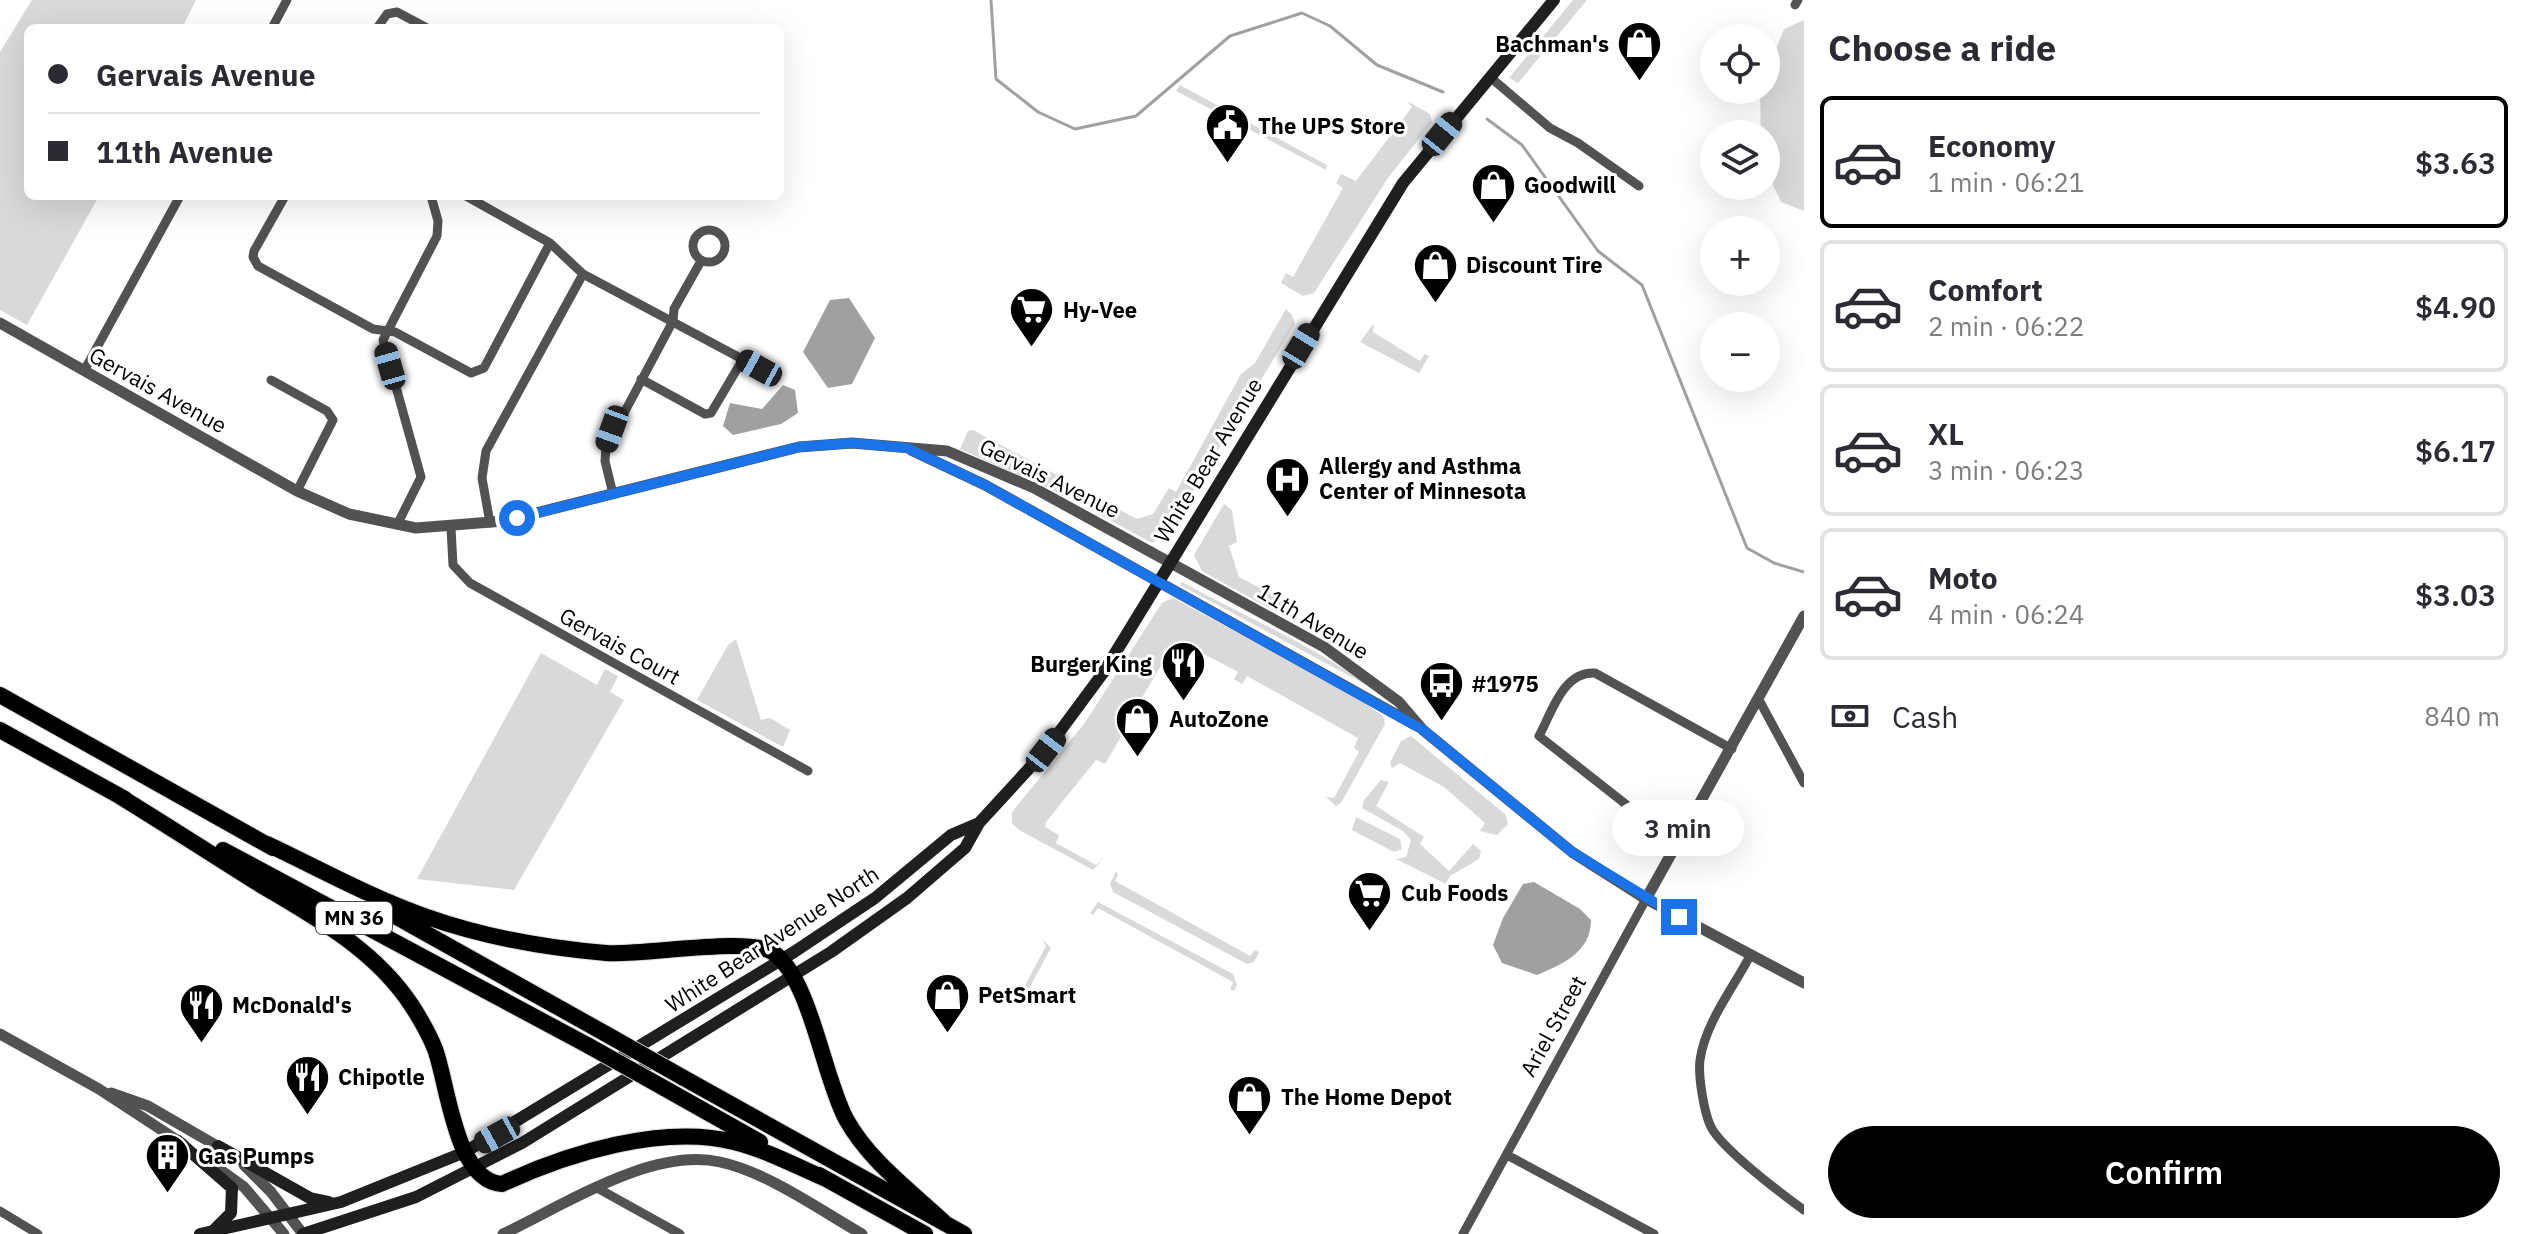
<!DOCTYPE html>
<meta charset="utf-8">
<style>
:root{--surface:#fff;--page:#f2f2f3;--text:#2b2b33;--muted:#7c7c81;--line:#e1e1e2;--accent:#000}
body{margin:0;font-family:"IBM Plex Sans",sans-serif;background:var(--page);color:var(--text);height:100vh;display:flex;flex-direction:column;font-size:30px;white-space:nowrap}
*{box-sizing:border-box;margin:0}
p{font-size:26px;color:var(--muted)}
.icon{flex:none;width:44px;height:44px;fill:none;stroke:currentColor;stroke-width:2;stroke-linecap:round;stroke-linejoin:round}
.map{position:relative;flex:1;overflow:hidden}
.drawer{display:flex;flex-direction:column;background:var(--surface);width:720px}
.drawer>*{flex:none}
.top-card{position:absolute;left:24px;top:24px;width:760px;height:176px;border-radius:12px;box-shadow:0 8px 32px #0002;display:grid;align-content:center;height:176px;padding:0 24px;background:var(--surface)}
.tools{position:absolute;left:1700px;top:24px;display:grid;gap:16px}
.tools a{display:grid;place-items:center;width:80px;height:80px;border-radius:50%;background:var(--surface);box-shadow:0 8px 32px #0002;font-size:40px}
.end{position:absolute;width:36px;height:36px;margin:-18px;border:10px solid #1a73e8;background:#fff;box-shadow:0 0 0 4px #fff}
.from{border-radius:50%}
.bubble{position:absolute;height:56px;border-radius:28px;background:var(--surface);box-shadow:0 8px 32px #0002;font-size:26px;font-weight:600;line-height:56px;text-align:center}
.car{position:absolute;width:24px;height:48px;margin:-24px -12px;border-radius:10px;box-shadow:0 0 6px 2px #0007;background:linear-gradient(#222 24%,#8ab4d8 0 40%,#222 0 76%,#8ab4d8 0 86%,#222 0)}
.top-card b{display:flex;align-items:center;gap:28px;height:76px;font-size:30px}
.top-card b+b{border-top:2px solid var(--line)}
.top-card i{width:20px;height:20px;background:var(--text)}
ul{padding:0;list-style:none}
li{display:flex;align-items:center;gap:24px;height:132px;margin:0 16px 12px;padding:0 8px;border:4px solid var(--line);border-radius:12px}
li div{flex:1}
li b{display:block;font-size:30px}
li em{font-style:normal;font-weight:600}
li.selected{border-color:var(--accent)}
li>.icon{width:72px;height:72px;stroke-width:1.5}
h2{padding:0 24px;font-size:36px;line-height:96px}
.pay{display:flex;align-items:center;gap:20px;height:88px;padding:0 24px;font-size:30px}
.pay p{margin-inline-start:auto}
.cta{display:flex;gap:16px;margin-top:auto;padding:16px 24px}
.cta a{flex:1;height:92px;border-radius:48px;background:var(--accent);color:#fff;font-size:32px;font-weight:600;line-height:92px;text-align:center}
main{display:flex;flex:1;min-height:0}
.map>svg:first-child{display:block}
.green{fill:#d9d9d9}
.water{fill:#a0a0a0}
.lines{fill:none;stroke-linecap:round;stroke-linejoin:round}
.stream{stroke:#a0a0a0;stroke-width:3}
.motorway-casing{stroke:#dbdbdb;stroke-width:18}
.minor{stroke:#525252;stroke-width:9}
.tertiary{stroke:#525252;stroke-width:11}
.secondary{stroke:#1f1f1f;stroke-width:12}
.motorway{stroke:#000;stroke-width:16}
.motorway-bridge-casing{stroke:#dbdbdb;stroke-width:18;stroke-linecap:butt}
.motorway-bridge{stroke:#000;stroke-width:16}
.route{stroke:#1a73e8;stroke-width:10}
.labels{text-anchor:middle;stroke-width:6;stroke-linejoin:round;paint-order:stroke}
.shield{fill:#fff;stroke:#4c4c4c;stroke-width:2}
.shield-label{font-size:20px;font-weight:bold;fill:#000}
.poi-label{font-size:22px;font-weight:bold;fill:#000;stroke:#fff;text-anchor:start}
.street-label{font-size:22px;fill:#000;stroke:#fff}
</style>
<main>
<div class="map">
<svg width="1804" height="1234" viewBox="0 0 1804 1234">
<rect width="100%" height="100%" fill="#fff"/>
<path class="green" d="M32,0h164l-14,28h-154v168h71l-72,129 -27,-15v-258z
M1573,0h14l-69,83 -9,-5z
M1804,20v191l-23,-9 -15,-32v-36h-5l-1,-42 6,-2v-15l18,-46z
M1180,85l147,80 -1,5 -150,-79z
M1407,101l23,13 2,8 -44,56 -74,115 -11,3 -22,-13 5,-10 7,4 50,-89 -7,-5 5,-9 15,7 56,-74z
M1286,309l6,6 3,9 -127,208 -16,11 -68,-37 2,-6 8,-4 43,23 16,-5 16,-26 7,4 65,-118 14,-11z
M1374,323l-1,9 47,29 5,-7 4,2 -10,17 -59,-31z
M973,430l95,51 5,18 -113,-50 8,-18z
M1224,504l8,6 5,32 -8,4 10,31 47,25 -5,9h-7l-72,-40 -8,-16z
M1182,582c64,35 131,63 190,106l-192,-103z
M1173,598l174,93 36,25 2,8 -44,79 -5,3 -10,-9 8,1 25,-46 -5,-4 4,-10 -111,-62 -5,8 -8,-5 4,-7 -49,-26 -5,7 -12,-6 -38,64 9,6 -7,12 -8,-4 -23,39 -9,-4 -50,62 -1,5 14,8 -3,8 40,22 7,-6 -10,11 -74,-40 -7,-7v-11l72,-88 78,-121z
M736,639l25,81 9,-2 20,12 -7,17 -86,-47 31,-55z
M541,653l56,32 8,-16 13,7 -8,16 14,8 -110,190 -97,-11z
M1411,736l95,79 2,9 -11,11 -17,-4 5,-8 -41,-36 -44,-24 -8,5 -2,-5 11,-22z
M1381,780l8,2 -13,24 48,31 -4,7 29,27 24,-27 8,7 -2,8 -29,17 -4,8 -50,-25 10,-2 5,-17 -8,-9 -41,-23 2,-8z
M1356,817l44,22 2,10 -8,3 -42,-22z
M1116,871l2,3 -3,7 135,75 5,-6 4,2 -5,10 -7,2 -134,-72 -3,-8z
M1098,902l135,72 4,11 -3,6 -4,-2 3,-7 -135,-74 -5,7 -3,-2z
M1042,939l9,9 -26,48 -14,-2 9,1 26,-49z"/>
<path class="water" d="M849,298l26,40 -23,46 -24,4 -25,-36 27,-52z
M783,385l12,5 3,23 -17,11 -48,11 -10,-9 7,-23 32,6z
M1534,882l46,27 11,11c0,32 -28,44 -54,55l-35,-12 -9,-18 10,-27 20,-34z"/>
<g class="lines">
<path class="stream" d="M991,0l5,79 42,33 37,17 61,-13 94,-80 72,-23 28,13 47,39 66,27
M1487,119l35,26 76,106 44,34 105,263 27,15 30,9"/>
<defs>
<path id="motorway" d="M0,695l273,153
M0,730l125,69
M116,794c47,29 94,59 140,88 58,35 118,66 156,124 9,14 17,28 23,43 13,35 20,132 67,135 66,-31 161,-60 232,-42 32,8 62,24 92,37
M267,844c53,25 105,54 160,73 57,20 119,31 179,36 36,3 145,-17 168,0 37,28 49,123 72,166 23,42 66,73 100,105
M223,850l366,196
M377,906l229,128
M682,1077l282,157
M664,1088l96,54
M819,1175l106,59"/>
</defs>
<use href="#motorway" class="motorway-casing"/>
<path class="minor" d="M1795,5l3,-5
M272,28l15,-28
M377,28l10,-14 10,-2 30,16
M1490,77l60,51 28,15 61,43
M285,196l-31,55 -1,6 5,9 115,63 22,3 76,41 13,-5 66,-125
M466,196l84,47 33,31 176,94
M693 246a16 16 0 1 1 32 0a16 16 0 1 1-32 0Z
M84,371l96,-175
M641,379l64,35 6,-1 32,-54
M271,380l56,31 6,9 -36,71
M613,494l-8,-33 1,-14 67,-126 1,-12 27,-48
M490,523l-8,-45 4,-27 97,-177
M397,525l24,-48 -38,-137 54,-104 1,-15 -7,-25
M451,528l2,37 17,18 338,188
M1759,700l45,83
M1682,839l-45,-26 -98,-77c13,-24 24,-65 56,-63l137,76
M1751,954c-17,33 -46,69 -51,106 -2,16 4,53 11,67 11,22 72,68 93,83
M1507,1155l147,79
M599,1189l81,45
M0,1211l38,23
M1463,1234l183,-335"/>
<path class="tertiary" d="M0,323l297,168 52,23 67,14 88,-7 295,-74 53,-4 95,8 87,37 290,159 75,55 24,28 149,122 74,47 158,84
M911,450l74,35 430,240
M1646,899l158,-283
M0,1034l99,55 84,55
M111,1093l37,13 76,44
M201,1156l43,31 40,47
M244,1165l27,27 32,42
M503,1234c61,-29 149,-87 217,-72 47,10 100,48 142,72"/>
<path class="secondary" d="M178,1141l54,47 -1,25 -17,17
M218,1146l92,52 19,4
M200,1234l141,-32 124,-50 329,-200 81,-54 76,-63 28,-12
M303,1234l113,-37 106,-54 309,-191 76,-54 58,-50 14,-25 67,-73 57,-77 300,-490 151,-183"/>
<use href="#motorway" class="motorway"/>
<defs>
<path id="motorway-bridge" d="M606,1034l76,43
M589,1046l75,42"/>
</defs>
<use href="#motorway-bridge" class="motorway-bridge-casing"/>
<use href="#motorway-bridge" class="motorway-bridge"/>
</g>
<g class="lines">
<path class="route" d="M517,518l282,-71 53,-4 55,5 78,37 438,245 149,122 107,65"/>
</g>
<defs>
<symbol id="shop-pin" viewBox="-11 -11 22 30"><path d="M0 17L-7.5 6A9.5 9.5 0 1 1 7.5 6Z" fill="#000" stroke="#fff"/><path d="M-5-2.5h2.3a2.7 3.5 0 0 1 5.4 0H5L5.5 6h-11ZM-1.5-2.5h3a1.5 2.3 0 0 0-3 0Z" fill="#fff"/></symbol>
<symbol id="civic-pin" viewBox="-11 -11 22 30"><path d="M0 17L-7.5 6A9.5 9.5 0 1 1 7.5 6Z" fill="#000" stroke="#fff"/><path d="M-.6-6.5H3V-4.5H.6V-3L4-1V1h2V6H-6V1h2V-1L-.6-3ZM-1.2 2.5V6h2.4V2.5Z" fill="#fff"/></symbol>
<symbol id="supermarket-pin" viewBox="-11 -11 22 30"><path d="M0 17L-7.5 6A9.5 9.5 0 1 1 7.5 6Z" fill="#000" stroke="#fff"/><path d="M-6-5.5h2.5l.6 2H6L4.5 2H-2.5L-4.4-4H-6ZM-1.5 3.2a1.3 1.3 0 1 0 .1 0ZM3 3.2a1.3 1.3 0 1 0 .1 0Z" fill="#fff"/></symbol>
<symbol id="hospital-pin" viewBox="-11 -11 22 30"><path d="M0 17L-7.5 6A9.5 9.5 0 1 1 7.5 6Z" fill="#000" stroke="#fff"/><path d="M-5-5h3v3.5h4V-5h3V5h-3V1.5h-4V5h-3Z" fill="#fff"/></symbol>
<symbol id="restaurant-pin" viewBox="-11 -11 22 30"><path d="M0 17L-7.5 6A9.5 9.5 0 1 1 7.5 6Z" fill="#000" stroke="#fff"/><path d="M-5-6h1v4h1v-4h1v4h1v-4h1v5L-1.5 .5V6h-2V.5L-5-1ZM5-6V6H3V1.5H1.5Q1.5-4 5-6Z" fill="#fff"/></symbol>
<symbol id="bus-pin" viewBox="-11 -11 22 30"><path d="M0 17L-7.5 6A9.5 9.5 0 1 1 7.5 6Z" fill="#000" stroke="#fff"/><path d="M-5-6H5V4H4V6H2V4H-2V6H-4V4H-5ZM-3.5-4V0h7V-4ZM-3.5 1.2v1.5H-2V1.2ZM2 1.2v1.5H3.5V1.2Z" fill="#fff"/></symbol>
<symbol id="building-pin" viewBox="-11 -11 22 30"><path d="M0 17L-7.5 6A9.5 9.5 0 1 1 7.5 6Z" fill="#000" stroke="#fff"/><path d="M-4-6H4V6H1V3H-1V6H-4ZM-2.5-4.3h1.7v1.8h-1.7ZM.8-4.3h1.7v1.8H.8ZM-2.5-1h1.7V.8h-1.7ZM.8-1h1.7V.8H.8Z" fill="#fff"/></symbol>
</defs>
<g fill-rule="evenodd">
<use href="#shop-pin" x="1614" y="18" width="51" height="69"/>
<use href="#civic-pin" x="1202" y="100" width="51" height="69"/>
<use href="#shop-pin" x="1468" y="160" width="51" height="69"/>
<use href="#shop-pin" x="1410" y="240" width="51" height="69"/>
<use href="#supermarket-pin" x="1006" y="284" width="51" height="69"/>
<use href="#hospital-pin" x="1262" y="454" width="51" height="69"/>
<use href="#restaurant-pin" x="1158" y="638" width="51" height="69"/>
<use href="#bus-pin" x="1416" y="658" width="51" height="69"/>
<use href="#shop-pin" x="1112" y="694" width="51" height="69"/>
<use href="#supermarket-pin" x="1344" y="868" width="51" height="69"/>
<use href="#shop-pin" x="922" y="970" width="51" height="69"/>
<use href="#restaurant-pin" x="176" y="980" width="51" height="69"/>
<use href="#restaurant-pin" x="282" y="1052" width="51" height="69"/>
<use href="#shop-pin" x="1224" y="1072" width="51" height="69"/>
<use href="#building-pin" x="142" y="1130" width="51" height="69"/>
</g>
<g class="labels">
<rect class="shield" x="316" y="902" width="76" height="32" rx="6"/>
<g class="shield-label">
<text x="354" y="925">MN 36</text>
</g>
<g class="poi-label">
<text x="1609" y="52" text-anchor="end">Bachman's</text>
<text x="1258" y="134">The UPS Store</text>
<text x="1524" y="193">Goodwill</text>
<text x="1466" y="273">Discount Tire</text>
<text x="1063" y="318">Hy-Vee</text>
<text x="1319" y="474">Allergy and Asthma<tspan x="1319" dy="25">Center of Minnesota</tspan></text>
<text x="1152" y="672" text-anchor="end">Burger King</text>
<text x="1472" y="692">#1975</text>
<text x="1169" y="727">AutoZone</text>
<text x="1401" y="901">Cub Foods</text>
<text x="978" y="1003">PetSmart</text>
<text x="232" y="1013">McDonald's</text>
<text x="338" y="1085">Chipotle</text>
<text x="1281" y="1105">The Home Depot</text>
<text x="198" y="1164">Gas Pumps</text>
</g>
<g class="street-label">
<text transform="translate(158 390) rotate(29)" y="8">Gervais Avenue</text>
<text transform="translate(1208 460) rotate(-59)" y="8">White Bear Avenue</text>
<text transform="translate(1050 478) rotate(26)" y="8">Gervais Avenue</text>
<text transform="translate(1313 621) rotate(31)" y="8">11th Avenue</text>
<text transform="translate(620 646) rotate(29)" y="8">Gervais Court</text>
<text transform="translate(772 939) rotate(-33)" y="8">White Bear Avenue North</text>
<text transform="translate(1553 1026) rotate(-61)" y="8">Ariel Street</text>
</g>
</g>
</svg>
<div class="tools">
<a><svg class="icon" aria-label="locate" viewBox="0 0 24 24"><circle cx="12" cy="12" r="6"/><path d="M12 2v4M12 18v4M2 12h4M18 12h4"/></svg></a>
<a><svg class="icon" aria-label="layers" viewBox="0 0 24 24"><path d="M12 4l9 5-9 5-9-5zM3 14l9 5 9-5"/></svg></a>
<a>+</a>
<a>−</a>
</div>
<i class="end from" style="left:517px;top:518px"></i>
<i class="end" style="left:1679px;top:917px"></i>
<div class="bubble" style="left:1612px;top:800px;width:132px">3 min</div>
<i class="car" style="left:1442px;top:134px;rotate:39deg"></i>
<i class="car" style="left:1301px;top:346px;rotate:31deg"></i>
<i class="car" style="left:390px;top:366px;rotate:344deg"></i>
<i class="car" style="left:759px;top:368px;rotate:299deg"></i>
<i class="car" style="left:612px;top:429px;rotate:200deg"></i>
<i class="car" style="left:1046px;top:750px;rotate:38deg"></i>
<i class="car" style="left:497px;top:1135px;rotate:241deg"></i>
<div class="top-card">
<b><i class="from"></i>Gervais Avenue</b>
<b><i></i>11th Avenue</b>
</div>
</div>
<section class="drawer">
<h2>Choose a ride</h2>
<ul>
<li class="selected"><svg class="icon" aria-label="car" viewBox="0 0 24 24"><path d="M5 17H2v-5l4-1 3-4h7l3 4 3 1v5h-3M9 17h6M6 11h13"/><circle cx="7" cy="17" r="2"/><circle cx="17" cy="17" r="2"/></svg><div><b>Economy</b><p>1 min · 06:21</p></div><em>$3.63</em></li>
<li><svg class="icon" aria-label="car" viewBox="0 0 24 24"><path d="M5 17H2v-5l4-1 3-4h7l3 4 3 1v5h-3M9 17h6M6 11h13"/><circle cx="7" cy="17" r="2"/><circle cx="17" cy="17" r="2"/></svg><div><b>Comfort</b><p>2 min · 06:22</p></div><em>$4.90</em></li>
<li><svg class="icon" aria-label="car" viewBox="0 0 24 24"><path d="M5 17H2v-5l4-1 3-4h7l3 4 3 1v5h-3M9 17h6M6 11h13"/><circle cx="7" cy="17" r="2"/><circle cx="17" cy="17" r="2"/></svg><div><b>XL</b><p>3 min · 06:23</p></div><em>$6.17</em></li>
<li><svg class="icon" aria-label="car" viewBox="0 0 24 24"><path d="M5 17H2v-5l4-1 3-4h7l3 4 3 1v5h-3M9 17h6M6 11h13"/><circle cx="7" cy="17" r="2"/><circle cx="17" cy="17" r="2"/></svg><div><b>Moto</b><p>4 min · 06:24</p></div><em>$3.03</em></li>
</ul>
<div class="pay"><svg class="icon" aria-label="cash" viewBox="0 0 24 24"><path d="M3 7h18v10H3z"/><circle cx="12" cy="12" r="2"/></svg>Cash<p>840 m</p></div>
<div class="cta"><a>Confirm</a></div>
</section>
</main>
